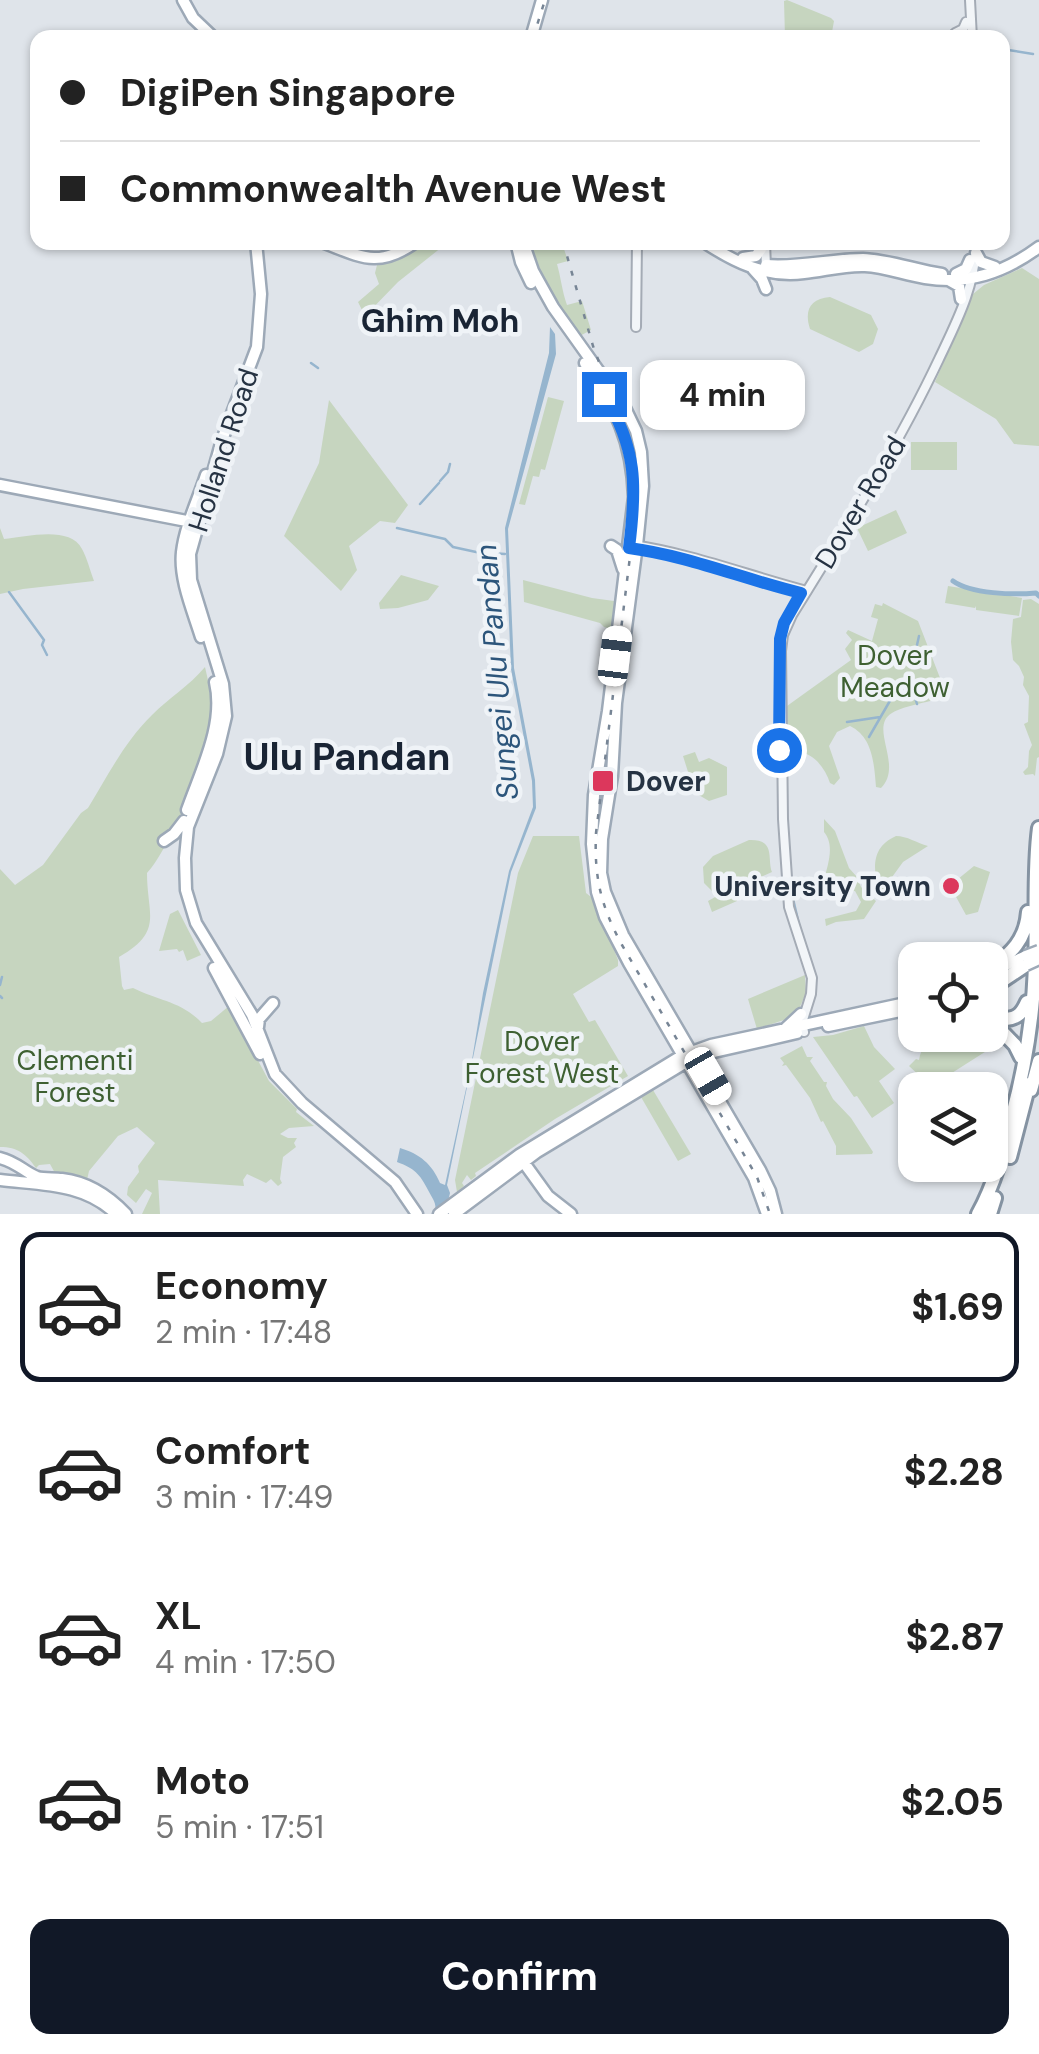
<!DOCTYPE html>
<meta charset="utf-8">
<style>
:root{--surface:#fff;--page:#f6f6f6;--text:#222;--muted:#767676;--line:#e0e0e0;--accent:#111827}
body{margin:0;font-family:"DM Sans",sans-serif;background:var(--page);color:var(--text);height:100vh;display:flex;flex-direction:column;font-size:38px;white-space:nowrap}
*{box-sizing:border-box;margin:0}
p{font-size:32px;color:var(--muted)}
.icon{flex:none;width:55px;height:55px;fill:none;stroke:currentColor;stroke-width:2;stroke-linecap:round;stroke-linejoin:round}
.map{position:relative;height:1214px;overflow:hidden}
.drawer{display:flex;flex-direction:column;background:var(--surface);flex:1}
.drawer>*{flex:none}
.banner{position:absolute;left:30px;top:30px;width:980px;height:220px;border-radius:20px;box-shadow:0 2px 8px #0004;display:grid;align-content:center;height:220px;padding:0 30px;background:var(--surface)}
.controls{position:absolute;left:898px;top:942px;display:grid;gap:20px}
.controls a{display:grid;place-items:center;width:110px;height:110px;border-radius:20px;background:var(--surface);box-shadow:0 2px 8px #0004;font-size:50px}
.end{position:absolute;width:45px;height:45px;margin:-22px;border:12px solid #1a73e8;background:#fff;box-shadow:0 0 0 5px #fff}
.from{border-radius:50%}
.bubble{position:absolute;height:70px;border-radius:20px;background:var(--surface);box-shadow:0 2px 8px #0004;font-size:32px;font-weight:700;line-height:70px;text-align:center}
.car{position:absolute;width:30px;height:60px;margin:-30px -15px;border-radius:12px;box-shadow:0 0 8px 2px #0007;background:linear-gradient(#fff 24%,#345 0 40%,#fff 0 76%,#345 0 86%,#fff 0)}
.banner b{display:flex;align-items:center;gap:35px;height:95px;font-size:38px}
.banner b+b{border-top:2px solid var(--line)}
.banner i{width:25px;height:25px;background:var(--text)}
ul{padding:18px 0 0;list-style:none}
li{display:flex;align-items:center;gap:30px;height:150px;margin:0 20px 15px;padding:0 10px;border:5px solid transparent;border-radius:20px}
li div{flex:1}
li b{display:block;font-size:38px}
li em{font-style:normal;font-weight:700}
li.on{border-color:var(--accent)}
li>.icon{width:90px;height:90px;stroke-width:1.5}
.primary-button{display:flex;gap:20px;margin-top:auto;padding:20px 30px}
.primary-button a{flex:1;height:115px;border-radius:20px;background:var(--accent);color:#fff;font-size:40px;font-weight:700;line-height:115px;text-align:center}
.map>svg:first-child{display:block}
.green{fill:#c6d5bf}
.water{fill:#96b5ce}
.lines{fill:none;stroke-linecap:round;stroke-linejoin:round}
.stream{stroke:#96b5ce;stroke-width:2.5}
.canal{stroke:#96b5ce;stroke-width:5}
.minor-casing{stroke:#a4abb5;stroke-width:12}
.major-casing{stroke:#9da9b7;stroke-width:15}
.highway-casing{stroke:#8593a2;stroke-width:18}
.minor{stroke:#f2f5f8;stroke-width:8}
.major{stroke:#fff;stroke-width:10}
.highway{stroke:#fff;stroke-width:12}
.rail{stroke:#778595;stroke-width:2.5;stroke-dasharray:5 10;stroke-linecap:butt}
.major-bridge-casing{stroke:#9da9b7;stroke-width:15;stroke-linecap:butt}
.major-bridge{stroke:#fff;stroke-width:10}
.route{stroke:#1a73e8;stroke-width:12}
.poi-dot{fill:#dc375c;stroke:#eff3f7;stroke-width:4}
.labels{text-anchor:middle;stroke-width:9;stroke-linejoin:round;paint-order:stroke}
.street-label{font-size:28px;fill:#263343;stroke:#eff3f7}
.park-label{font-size:28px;fill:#3e6032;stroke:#eff3f7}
.poi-label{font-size:28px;font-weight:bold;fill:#263343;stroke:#eff3f7;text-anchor:start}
.water-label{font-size:30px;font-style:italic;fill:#2c557b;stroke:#eff3f7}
.quarter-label{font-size:32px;font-weight:bold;fill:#192434;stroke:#eff3f7}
.district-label{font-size:38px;font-weight:bold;fill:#192434;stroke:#eff3f7}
</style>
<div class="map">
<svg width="1039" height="1214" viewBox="0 0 1039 1214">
<rect width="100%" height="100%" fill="#dfe4ea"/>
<path class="green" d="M787,0l44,18 3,3 -2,11 -5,4c-15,-5 -27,2 -42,1l-1,-36z
M421,243h26l-49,39 -33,34 -7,-14 21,-18 -4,-11 2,-8 32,-13z
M523,243h39l6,18 -11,3c4,14 5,27 10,41l15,-4 9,29 -15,8z
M1022,268l17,11v167l-25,-2 -18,-25 -61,-37 38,-88 11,-9z
M830,297l41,18 7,14 -5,15 -14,8 -49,-23c-6,-19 0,-30 20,-32z
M548,397l16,4 -19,69 -4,-1 -2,8 -6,-1 -8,29 -6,-1z
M329,400l79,105 -13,18 -15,-2 -31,25 8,24 -16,21 -57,-55 35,-73z
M911,442h46v28h-46z
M896,510l11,23 -39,18 -11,-23z
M0,528l4,11c22,-2 66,-14 78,10 5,9 8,21 12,32l-71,8 -23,5z
M401,575l38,11 -11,14 -30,8 -18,1 -1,-6z
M523,580l69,18 22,3 -2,28 -8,-2 -4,-4 -76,-21z
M948,586l74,12 -3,18 -43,-6v-4l-1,2 -30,-5z
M1031,599l8,5v153l-2,1 -2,18 -2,-2 -8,1 -2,-3 5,-5 1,-16 3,-6 -8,-21 4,-2 1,-26 -6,-11 1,-8 -5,-11 -6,-6 -2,-18 2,-23 8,-2 2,-17z
M883,603l35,18 29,75c-15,6 -42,9 -55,17 -24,14 12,52 -11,75l-5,-1c-2,-23 -3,-50 -26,-61l-13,6 -8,14 11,32 -6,7 -4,-2c-6,-18 -21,-36 -42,-30l-1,-47 64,-46 -6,-11 7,-9 -6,-7 2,-3 24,11 6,-22 -7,-2 4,-13 7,2z
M205,667l7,31 -3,30 -34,104c-12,14 -16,28 -28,41 0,42 17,58 -28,84l3,29 2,4 9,-2c26,13 48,13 69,35l9,-2 18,-15 40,75 28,28 -1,3 18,14 -25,2 -9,6 8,4h9l-3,5 2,4 -13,10 -3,22 2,4 -4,3 -7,-7 -5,4 -19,-9 -4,6 1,6 -86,-6 2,34h-18l10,-21 -6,-4 -10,14 -9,-8 1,-8 11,-15 -1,-6 17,-23 -18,-16 -19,9 -29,35 -2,9 13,6 -44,-11 -6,-11 -11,1 -3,3c-10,-14 -18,-21 -36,-21v-278l15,16 28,-20 38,-52 7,-5c19,-31 37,-67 64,-93 17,-17 37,-29 53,-48z
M695,752l4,10 10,-4 18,9v28l-18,6 -12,-7 -12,-3 -5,-11 19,-7 -10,2 -6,-19z
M824,819l11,12 14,37 8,9 4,10 15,14 -12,18 -28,3 -10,4 -1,-7 31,-8 5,-9 -6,-11c-14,1 -21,-2 -31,-11 4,-16 11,-35 0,-48z
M533,836h46l7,57 9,7 23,60v6l-45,28 16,28 6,-2 33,56 -73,43 -80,54 1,3 -5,4 -4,-5 -5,8 2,3 -7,6 -2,-12 63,-307z
M896,836c11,0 21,7 32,10l-25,16 -24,33c-5,-24 -10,-47 17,-59z
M749,840c27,-1 18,18 23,32l-39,18 4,11 -25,11 -4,-11 9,-5 -13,-13 -1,-16 10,-11z
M974,866l16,6 -12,40 -12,3 -11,-20 -8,-7z
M178,910l23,45 -14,6 -4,-11 -4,2 -2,-3 -18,2 11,-37z
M805,975l1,18 -10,23 -39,13 -9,-30z
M864,1026l10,21 21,22 -16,12 15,22 -22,15 -15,-22 -3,1 -41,-60 20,-2z
M939,1035h33l8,10 2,-5 -1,-5h7v15l-44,28 1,2h-21l-15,-14 7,-7 3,1c2,-13 9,-18 20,-25z
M802,1046l5,11h6l-3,4 14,21h3l-1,4 7,13 18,19 22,34 -1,2 -36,1v-9l-13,-25 -2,1 -11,-24 -24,-33 -4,1 2,-3 -4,-5z
M653,1090l38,64 -13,7 -37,-64z"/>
<path class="water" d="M550,327l5,7 1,20 -48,175 6,139 21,112 1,28 -25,64 -64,313 3,8 -5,21h-10c2,-12 -2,-14 -7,-24 -8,-16 -14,-22 -31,-28l3,-14c20,6 32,16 40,35l5,2 26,-119 12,-73 26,-122 24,-64 -1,-26 -21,-112 -6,-141 44,-175z"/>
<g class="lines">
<path class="stream" d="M1002,49l31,5
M311,363l7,5
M440,481l8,-9 2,-8
M420,504l19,-21
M397,528l48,11 8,8 23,5 29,2
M9,592l35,48 -2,5 5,10
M917,645l2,-9
M914,694l3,10
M847,722l33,-5
M869,737l22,-38
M790,886l11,47
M0,985l2,-8
M0,996l2,2
M1013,1024l4,-3 6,2
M990,1095l21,1"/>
<path class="canal" d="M953,581c18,13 61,14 83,12l3,3"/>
<defs>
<path id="minor" d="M970,0l2,38
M955,33l8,-4 3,-7
M765,242l1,25
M863,244l1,-2
M636,327l1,-85
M633,545c60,9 116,31 174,46
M804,1032l-2,-9 9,-29 1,-16 -23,-71 -6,-88 -2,-168 2,-16 9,-20c52,-84 105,-167 147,-256 18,-38 37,-74 37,-117"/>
<path id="major" d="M183,0l10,18 21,20
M531,38l11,-38
M256,242l5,52 -4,53 -35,93 -32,114 1,26 32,104 3,32 -9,38 -29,73 -3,31 1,32 10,33 56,92 23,59 27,29 93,79 22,32
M322,242c39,15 56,27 94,0
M516,242l5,20 10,21
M523,242l10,29 20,36 72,101 11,23 5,21 2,34 -6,59 -21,158 -4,73 -10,63 -1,34 4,19 18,43 137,235 10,21 6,23
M704,242c30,20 62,36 100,31 20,-2 40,-8 61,-7 20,1 40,9 60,12 43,7 79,-5 114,-31
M976,253l5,9 14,5
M743,258l13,-2 5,-7
M766,265c33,3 64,-6 97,-6 26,1 53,11 79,15
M753,269l9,10 4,10
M956,274l10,-5 4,-9
M950,281l9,5 2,13
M585,363c31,48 47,76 49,134l-26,214 -14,84 -2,49 5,48 8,25 24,46 125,215 13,36
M0,485l197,38
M611,546l6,4 6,19
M201,637c-8,-26 -22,-58 -19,-85 3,-26 16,-52 24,-77
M187,810c14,-40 38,-86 28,-128
M164,841l10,-7 10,-13
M214,968l46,86
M995,970l31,-14
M828,1026l87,-18
M258,1027l1,-8 14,-16
M786,1028l15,-14
M0,1158c17,4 24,14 37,19 7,2 17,1 25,2 26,3 46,16 64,35
M522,1160l26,36 23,18
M0,1180c42,5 84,3 116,34
M439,1214l80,-59 164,-100 28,-10 204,-44
M454,1214l83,-62 146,-88 31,-12 83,-19"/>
<path id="highway" d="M990,970c21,-17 36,-30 38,-58
M990,994l6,-9 30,-20
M990,1005l5,9 11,5c12,-1 16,-6 21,-17
M990,1019l25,26 6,12
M1031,1090l8,-29
M1010,1157l19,-73
M978,1214c16,-29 25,-62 33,-95 14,-50 22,-99 24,-152 2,-46 -2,-93 4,-139
M990,1214l5,-16"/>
</defs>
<use href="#minor" class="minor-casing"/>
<use href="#major" class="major-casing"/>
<use href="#highway" class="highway-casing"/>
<use href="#minor" class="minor"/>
<use href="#major" class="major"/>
<use href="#highway" class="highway"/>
<path class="rail" d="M533,38l12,-38
M563,242l30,104 18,48 24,88 -1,42 -38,309c-2,45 5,73 26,112l135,232 13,37"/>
<defs>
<path id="major-bridge" d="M1026,956l13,-5
M1026,965l13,-6"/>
</defs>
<use href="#major-bridge" class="major-bridge-casing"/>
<use href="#major-bridge" class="major-bridge"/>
</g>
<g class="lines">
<path class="route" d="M604,394c33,55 33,91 25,154 60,8 114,31 172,45l-17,30 -4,16 -1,111"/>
</g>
<g class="poi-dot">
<rect x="591" y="769" width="24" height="24" rx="5"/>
<circle cx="951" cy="886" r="10"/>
</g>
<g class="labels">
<g class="street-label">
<text transform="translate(223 450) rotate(-72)" y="10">Holland Road</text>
<text transform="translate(860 502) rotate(-59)" y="10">Dover Road</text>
</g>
<g class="park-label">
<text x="895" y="665">Dover<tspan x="895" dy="32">Meadow</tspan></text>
<text x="542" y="1051">Dover<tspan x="542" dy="32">Forest West</tspan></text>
<text x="75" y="1070">Clementi<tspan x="75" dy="32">Forest</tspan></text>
</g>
<g class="poi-label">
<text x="626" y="791">Dover</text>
<text x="931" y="896" text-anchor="end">University Town</text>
</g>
<g class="water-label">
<text transform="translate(497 672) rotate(-95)" y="10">Sungei Ulu Pandan</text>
</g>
<g class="quarter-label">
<text x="440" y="332">Ghim Moh</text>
</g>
<g class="district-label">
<text x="347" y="770">Ulu Pandan</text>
</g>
</g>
</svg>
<div class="controls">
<a><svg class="icon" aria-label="locate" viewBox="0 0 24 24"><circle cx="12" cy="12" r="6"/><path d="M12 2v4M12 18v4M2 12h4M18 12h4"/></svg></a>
<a><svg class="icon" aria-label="layers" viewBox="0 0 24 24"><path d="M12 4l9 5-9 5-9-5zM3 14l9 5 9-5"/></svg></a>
</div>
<i class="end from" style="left:779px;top:750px"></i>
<i class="end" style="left:604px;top:394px"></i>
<div class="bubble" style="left:640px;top:360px;width:165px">4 min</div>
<i class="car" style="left:615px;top:656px;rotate:7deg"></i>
<i class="car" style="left:708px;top:1076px;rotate:150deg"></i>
<div class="banner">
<b><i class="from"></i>DigiPen Singapore</b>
<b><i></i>Commonwealth Avenue West</b>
</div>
</div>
<section class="drawer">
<ul>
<li class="on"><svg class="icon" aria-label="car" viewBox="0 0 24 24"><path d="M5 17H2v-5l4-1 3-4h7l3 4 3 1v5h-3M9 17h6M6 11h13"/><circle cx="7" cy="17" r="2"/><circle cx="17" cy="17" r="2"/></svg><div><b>Economy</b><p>2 min · 17:48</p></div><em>$1.69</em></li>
<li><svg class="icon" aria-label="car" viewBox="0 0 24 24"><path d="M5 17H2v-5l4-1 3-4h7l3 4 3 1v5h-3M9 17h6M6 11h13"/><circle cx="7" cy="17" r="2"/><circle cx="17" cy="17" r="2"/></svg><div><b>Comfort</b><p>3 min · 17:49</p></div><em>$2.28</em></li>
<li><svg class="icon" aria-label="car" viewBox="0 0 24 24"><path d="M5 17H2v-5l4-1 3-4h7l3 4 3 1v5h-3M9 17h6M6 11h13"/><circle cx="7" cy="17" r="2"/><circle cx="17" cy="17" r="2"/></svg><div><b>XL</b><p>4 min · 17:50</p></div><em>$2.87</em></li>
<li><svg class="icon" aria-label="car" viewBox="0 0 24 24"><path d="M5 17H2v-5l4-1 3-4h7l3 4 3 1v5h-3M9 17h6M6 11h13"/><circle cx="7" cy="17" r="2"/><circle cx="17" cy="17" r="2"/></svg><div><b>Moto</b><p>5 min · 17:51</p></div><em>$2.05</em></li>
</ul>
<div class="primary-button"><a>Confirm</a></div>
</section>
